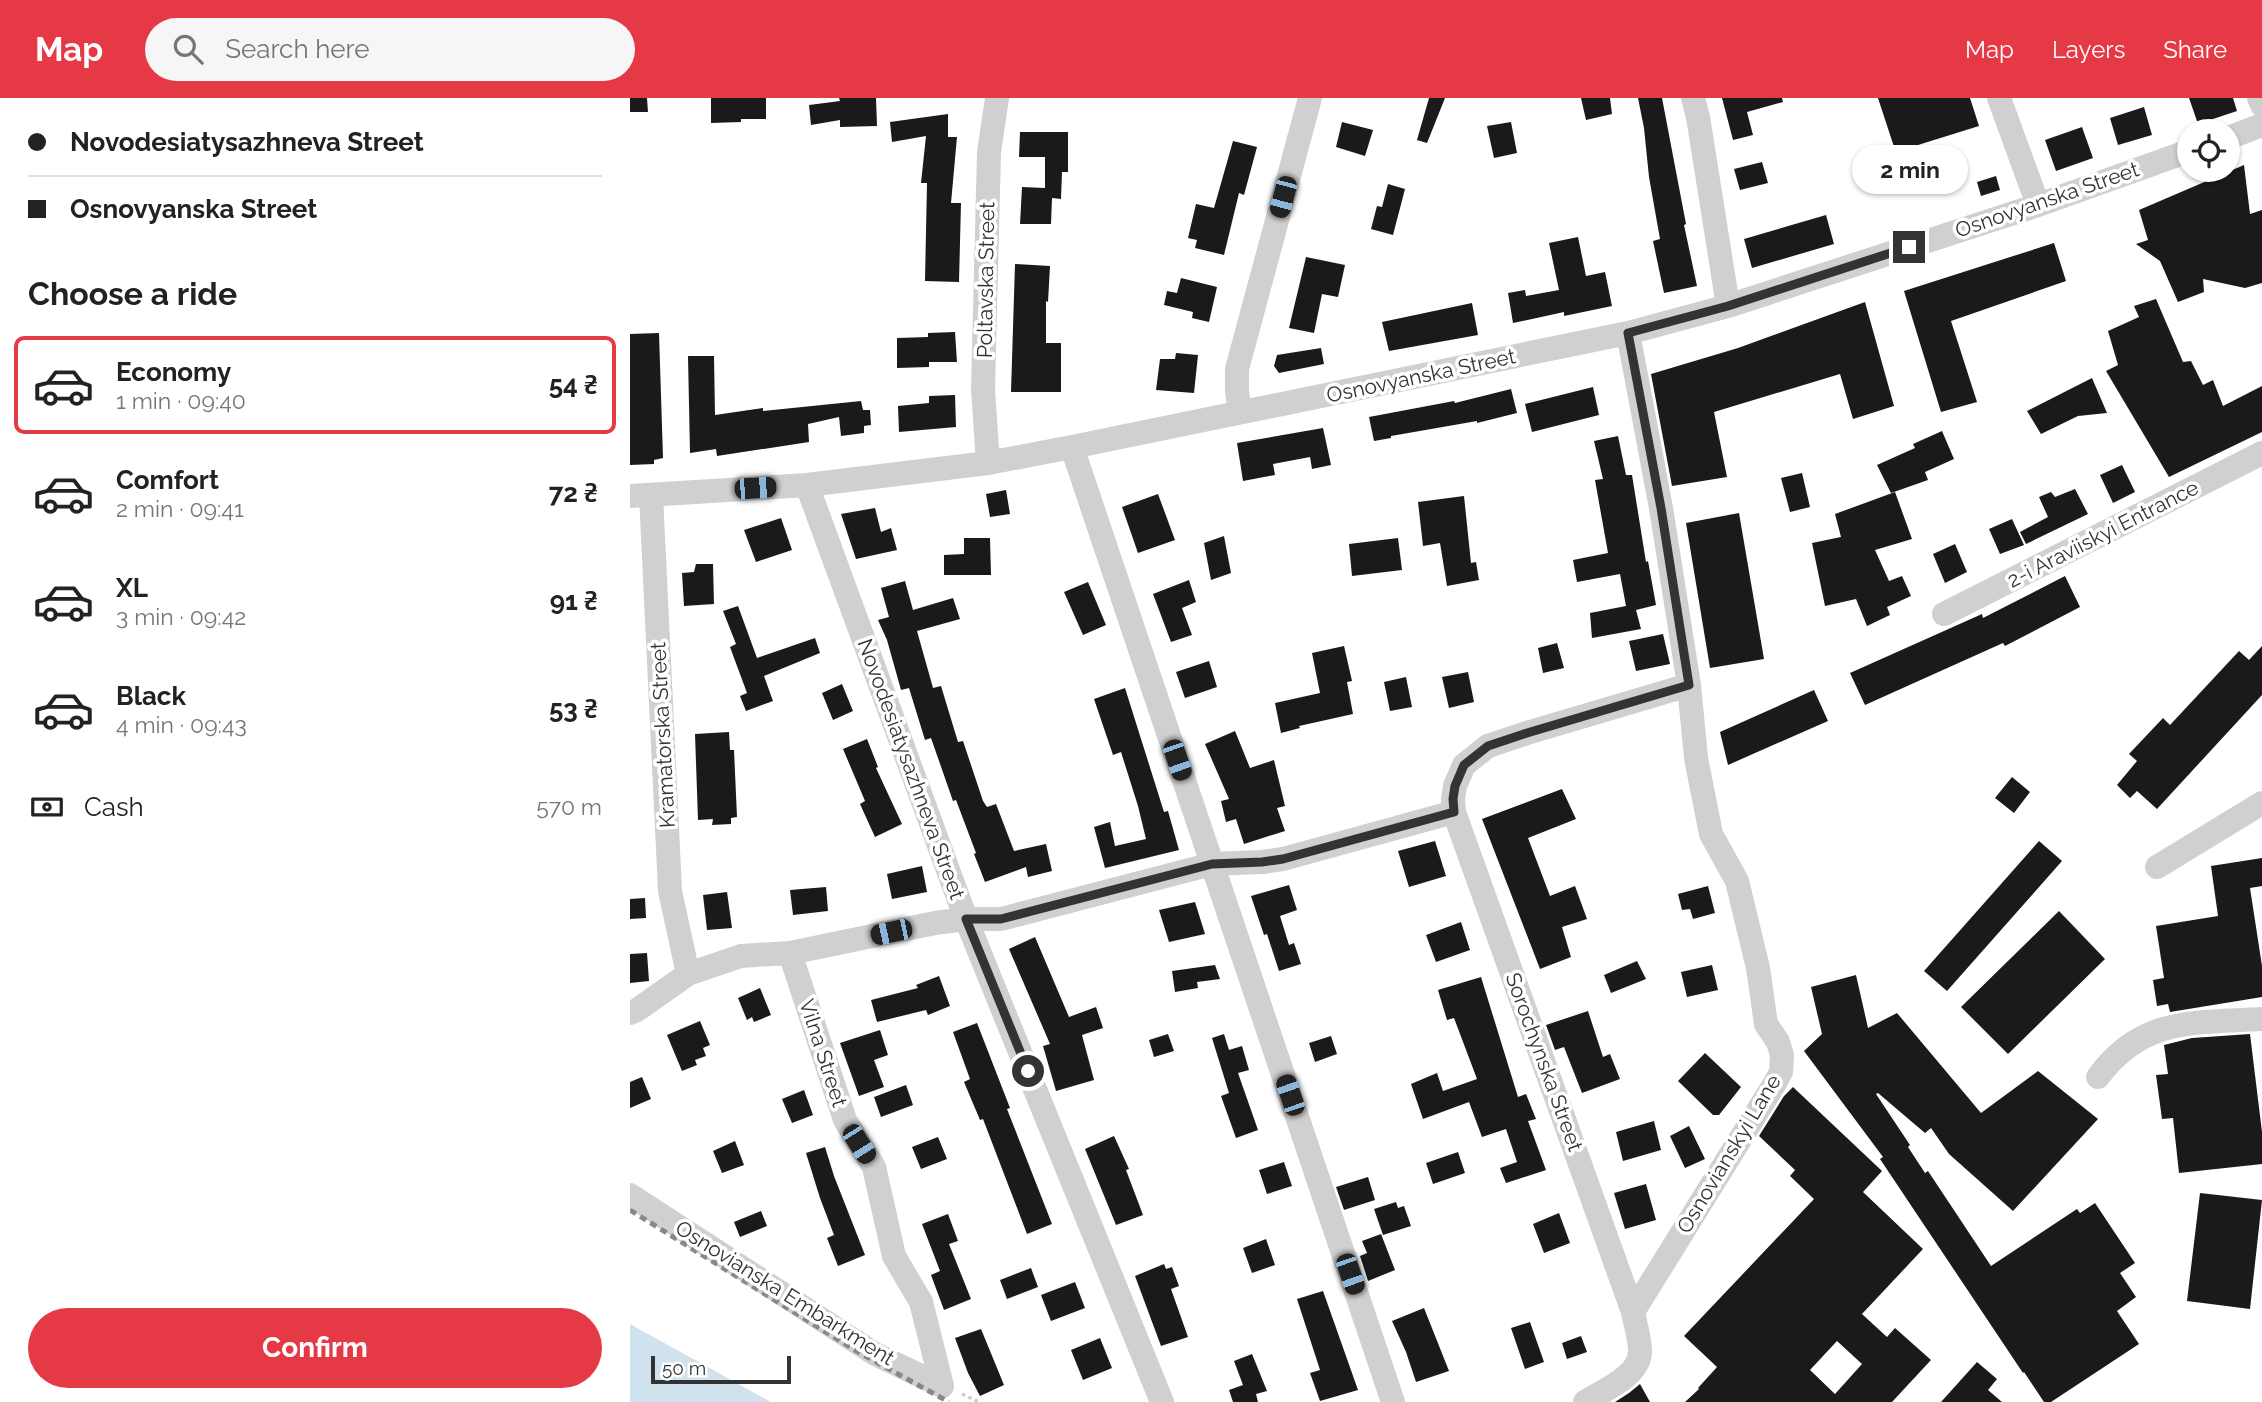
<!DOCTYPE html>
<meta charset="utf-8">
<style>
:root{--surface:#fff;--page:#f6f6f6;--text:#222;--muted:#767676;--line:#e0e0e0;--accent:#e63946}
body{margin:0;font-family:Raleway,sans-serif;background:var(--page);color:var(--text);height:100vh;display:flex;flex-direction:column;font-size:26px;white-space:nowrap}
*{box-sizing:border-box;margin:0}
p{font-size:23px;color:var(--muted)}
.icon{flex:none;width:38px;height:38px;fill:none;stroke:currentColor;stroke-width:2;stroke-linecap:round;stroke-linejoin:round}
.map{position:relative;flex:1;overflow:hidden}
.sheet{display:flex;flex-direction:column;background:var(--surface);width:630px}
.sheet>*{flex:none}
.banner{display:grid;align-content:center;height:154px;padding:0 28px;background:var(--surface)}
.controls{position:absolute;left:1547px;top:21px;display:grid;gap:14px}
.controls a{display:grid;place-items:center;width:63px;height:63px;border-radius:50%;background:var(--surface);box-shadow:0 2px 5px #0004;font-size:35px}
.scale{position:absolute;left:21px;bottom:18px;width:140px;box-sizing:border-box;padding-left:7px;border:4px solid #333;border-top:0;font-size:19px;line-height:24px;white-space:nowrap;color:#333;-webkit-text-stroke:5px #fff;paint-order:stroke}
.end{position:absolute;width:32px;height:32px;margin:-16px;border:9px solid #333;background:#fff;box-shadow:0 0 0 4px #fff}
.from{border-radius:50%}
.bubble{position:absolute;height:49px;border-radius:24px;background:var(--surface);box-shadow:0 2px 5px #0004;font-size:23px;font-weight:700;line-height:49px;text-align:center}
.car{position:absolute;width:21px;height:42px;margin:-21px -10px;border-radius:9px;box-shadow:0 0 5px 2px #0007;background:linear-gradient(#222 24%,#8ab4d8 0 40%,#222 0 76%,#8ab4d8 0 86%,#222 0)}
.banner b{display:flex;align-items:center;gap:24px;height:66px;font-size:26px}
.banner b+b{border-top:2px solid var(--line)}
.banner i{width:18px;height:18px;background:var(--text)}
ul{padding:0;list-style:none}
li{display:flex;align-items:center;gap:21px;height:98px;margin:0 14px 10px;padding:0 14px;border:4px solid transparent;border-radius:10px}
li div{flex:1}
li b{display:block;font-size:26px}
li em{font-style:normal;font-weight:700}
li.current{border-color:var(--accent)}
li>.icon{width:63px;height:63px;stroke-width:1.5}
h2{padding:0 28px;font-size:32px;line-height:84px}
.pay{display:flex;align-items:center;gap:18px;height:77px;padding:0 28px;font-size:26px}
.pay p{margin-inline-start:auto}
.cta{display:flex;gap:14px;margin-top:auto;padding:14px 28px}
.cta a{flex:1;height:80px;border-radius:42px;background:var(--accent);color:#fff;font-size:28px;font-weight:700;line-height:80px;text-align:center}
header{display:flex;align-items:center;gap:42px;box-sizing:border-box;height:98px;padding:0 35px;background:var(--accent);color:#fff}
header strong{font-size:33px}
nav{display:flex;gap:38px;margin-inline-start:auto;font-size:24px}
.search{width:490px;height:63px;background:var(--page);display:flex;align-items:center;gap:18px;box-sizing:border-box;padding:0 24px;border-radius:38px;color:var(--muted);font-size:26px}
main{display:flex;flex:1;min-height:0}
.map>svg:first-child{display:block}
.water{fill:#cfe2ee}
.building{fill:#1a1a1a;fill-rule:evenodd}
.lines{fill:none;stroke-linecap:round;stroke-linejoin:round}
.path{stroke:#cdcdcd;stroke-width:3.5;stroke-dasharray:3.5 3.5;stroke-linecap:butt}
.minor{stroke:#d0d0d0;stroke-width:24}
.rail{stroke:#888;stroke-width:5;stroke-dasharray:7 5;stroke-linecap:butt}
.route{stroke:#333;stroke-width:9}
.labels{text-anchor:middle;stroke-width:7;stroke-linejoin:round;paint-order:stroke}
.street-label{font-size:21px;fill:#333;stroke:#fff}
</style>
<header>
<strong>Map</strong>
<div class="search"><svg class="icon" aria-label="search" viewBox="0 0 24 24"><circle cx="10" cy="10" r="6"/><path d="M15 15l6 6"/></svg>Search here</div>
<nav><a>Map</a><a>Layers</a><a>Share</a></nav>
</header>
<main>
<section class="sheet">
<div class="banner">
<b><i class="from"></i>Novodesiatysazhneva Street</b>
<b><i></i>Osnovyanska Street</b>
</div>
<h2>Choose a ride</h2>
<ul>
<li class="current"><svg class="icon" aria-label="car" viewBox="0 0 24 24"><path d="M5 17H2v-5l4-1 3-4h7l3 4 3 1v5h-3M9 17h6M6 11h13"/><circle cx="7" cy="17" r="2"/><circle cx="17" cy="17" r="2"/></svg><div><b>Economy</b><p>1 min · 09:40</p></div><em>54 ₴</em></li>
<li><svg class="icon" aria-label="car" viewBox="0 0 24 24"><path d="M5 17H2v-5l4-1 3-4h7l3 4 3 1v5h-3M9 17h6M6 11h13"/><circle cx="7" cy="17" r="2"/><circle cx="17" cy="17" r="2"/></svg><div><b>Comfort</b><p>2 min · 09:41</p></div><em>72 ₴</em></li>
<li><svg class="icon" aria-label="car" viewBox="0 0 24 24"><path d="M5 17H2v-5l4-1 3-4h7l3 4 3 1v5h-3M9 17h6M6 11h13"/><circle cx="7" cy="17" r="2"/><circle cx="17" cy="17" r="2"/></svg><div><b>XL</b><p>3 min · 09:42</p></div><em>91 ₴</em></li>
<li><svg class="icon" aria-label="car" viewBox="0 0 24 24"><path d="M5 17H2v-5l4-1 3-4h7l3 4 3 1v5h-3M9 17h6M6 11h13"/><circle cx="7" cy="17" r="2"/><circle cx="17" cy="17" r="2"/></svg><div><b>Black</b><p>4 min · 09:43</p></div><em>53 ₴</em></li>
</ul>
<div class="pay"><svg class="icon" aria-label="cash" viewBox="0 0 24 24"><path d="M3 7h18v10H3z"/><circle cx="12" cy="12" r="2"/></svg>Cash<p>570 m</p></div>
<div class="cta"><a>Confirm</a></div>
</section>
<div class="map">
<svg width="1632" height="1304" viewBox="0 0 1632 1304">
<rect width="100%" height="100%" fill="#fff"/>
<path class="water" d="M0,1226l141,78h-141z"/>
<path class="building" d="M0,0h17l1,14h-18z
M81,0h55v21h-25v3l-30,1z
M209,0h37l1,28 -37,1v-7l-29,5 -2,-20 31,-4z
M799,0h16l-18,45 -10,-3z
M951,0h29l2,16 -26,6z
M1008,0h24l24,126 -2,1 13,61 -33,7 -11,-52 7,-2 -11,-62 -5,-49z
M1092,0h60l1,4 -36,10 6,23 -20,5z
M1248,0h92l9,28 -61,19 12,32 -39,13 -4,-12 -3,1 -7,-19 19,-7z
M1559,0h44l4,13 -39,13z
M1514,9l8,28 -34,10 -8,-27z
M318,16v23h9l-6,66h10l-2,79 -34,-1 2,-98h-6l5,-47 -34,6 -2,-20z
M712,24l31,8 -8,26 -29,-9z
M881,24l6,31 -23,5 -7,-32z
M1452,29l11,31 -37,13 -11,-31z
M390,34h48v40h-6l-1,27 -9,-1 -1,26h-31l2,-37 23,1v-31h-26z
M603,43l24,6 -13,48 -5,-2 -15,62 -29,-7 2,-8 -9,-2 8,-34 18,4z
M1132,64l6,21 -28,7 -6,-21z
M1614,67l6,49 12,-4v73l-17,5 -42,-9 1,13 -26,10 -18,-41 -24,-17 12,-4 -9,-30z
M1366,78l4,14 -19,6 -4,-14z
M758,86l17,5 -12,46 -22,-6 6,-23 5,1z
M1196,117l8,29 -82,24 -8,-29z
M948,139l8,39 19,-4 7,34 -48,10v-4l-51,11 -5,-30 17,-3 1,6 33,-6 -10,-47z
M1424,145l12,38 -115,40 26,81 -36,10 -37,-121z
M676,159l39,8 -7,32 -16,-3 -8,39 -25,-5z
M385,166l35,2 -2,36 -2,-1v42h15v49h-50z
M551,180l36,9 -8,35 -17,-4 1,-6 -29,-7 3,-14 10,2z
M1526,201l27,63 8,-1 12,24 10,-5 10,26 39,-20v46l-93,45 -63,-106 12,-6 -10,-34 31,-14 -5,-11z
M1235,204l29,104 -41,13 -13,-45 -126,38 13,65 -55,9 -21,-112 87,-26z
M842,205l6,32 -89,16 -7,-29z
M325,234l2,30h-28v5l-32,1v-30l31,-1v-4z
M29,235l4,125 -9,2v4l-24,1v-131z
M691,250l3,16 -45,9 -5,-7 3,-11z
M546,255l22,2 -4,38 -38,-3 4,-31h15z
M58,258h26l1,59 48,-7v3l98,-10 2,9h7l1,15 -7,1v7l-23,3 -2,-19 -31,7 1,18 -92,14 -1,-7 -26,4z
M1462,280l15,35 -29,3 -37,18 -14,-23z
M963,289l6,28 -67,17 -7,-28z
M881,291l6,24 -40,10v-2l-86,15v2l-17,3 -5,-24 85,-16 1,2z
M325,297l1,32 -57,5 -1,-26 31,-3v-7z
M693,330l8,37 -19,4 -2,-12 -37,7 2,11 -32,6 -6,-38z
M1312,333l12,28 -29,13 3,8 -37,13 -14,-28 38,-17 -2,-4z
M988,338l8,39h6l14,87 2,-1 8,44 -20,5 5,19 -49,9 -2,-25 36,-7 -6,-32 -43,8 -4,-22 35,-7 -13,-73 8,-1 -9,-38z
M1492,367l13,27 -22,11 -13,-28z
M1172,375l8,34 -20,5 -9,-34z
M1445,391l13,25 -62,30 -6,-12 28,-15 -9,-20 12,-5 4,5z
M376,392l4,24 -20,3 -4,-23z
M1265,394l17,47 -37,11 14,31 13,-5 9,20 -24,11 3,8 -23,11 -11,-27 -31,7 -13,-63 29,-6 -6,-23z
M528,396l17,46 -37,13 -16,-46z
M834,398l7,67 5,-1 3,18 -32,6 -7,-43 -17,3 -5,-44z
M245,410l6,24 10,-4 6,22 -41,9 -15,-45z
M1109,415l25,146 -54,9 -24,-145z
M151,420l11,32 -36,12 -12,-32z
M1382,421l12,26 -24,9 -11,-25z
M594,438l7,37 -20,7 -7,-37z
M334,440h26l1,37h-47v-20l20,-1z
M768,440l4,32 -50,6 -3,-32z
M1325,446l12,28 -22,11 -12,-29z
M66,466h17l1,40 -30,2 -2,-33 12,-1z
M1435,478l15,31 -75,39 -2,-3 -138,62 -15,-32 132,-59 1,4z
M559,482l7,22 -14,6 10,27 -21,7 -18,-48z
M275,483l8,29 40,-12 7,21 -43,12 16,57 8,-2 17,56 5,-1 20,60 4,6 9,-3 18,47 32,-7 6,27 -24,6 -2,-10 -41,15 -11,-28 2,-1 -20,-53 -3,1 -22,-63 -6,2 -16,-52 -8,2 -14,-50 -9,-20 11,-3 -8,-29z
M458,484l18,43 -23,10 -19,-43z
M108,508l19,52 58,-20 5,15 -56,23 9,25 -27,10 -6,-15 7,-3 -17,-46 6,-3 -13,-33z
M1033,536l7,30 -34,7 -7,-30z
M927,545l7,25 -21,5 -5,-25z
M714,548l8,35 -5,1 6,32 -54,12 1,2 -19,5 -6,-30 45,-10 -8,-40z
M1632,548v49l-105,114 -20,-18 -7,7 -13,-13 20,-24 -8,-7 34,-36 7,7 69,-74 10,9z
M579,563l8,26 -32,11 -9,-26z
M838,574l6,30 -25,6 -7,-31z
M776,579l6,30 -22,4 -6,-29z
M212,586l11,27 -20,9 -11,-27z
M495,590l39,124 4,-1 11,39 -74,18 -11,-41 16,-5 5,24 31,-7 -8,-33 -17,-54 -8,3 -19,-56z
M1184,592l14,31 -100,44 -8,-33z
M605,633l15,37 24,-8 11,46 -8,2 8,23 -41,13 -8,-25 -10,3 -5,-21 8,-2 -24,-55z
M99,634l1,18h4l3,67 -6,1v6l-19,1 1,-6 -15,1 -3,-86z
M237,641l11,28 -2,1 26,56 -27,13 -15,-33 5,-3 -22,-52z
M1382,679l18,15 -16,21 -19,-15z
M932,691l14,30 -48,19 22,58 25,-10 12,33 -25,8 9,30 -31,12 -58,-150z
M805,743l11,35 -37,11 -11,-36z
M1409,743l23,20 -115,130 -23,-20z
M1632,760v28l-12,2 12,78v31l-92,15 -2,-8 -11,2 -4,-26 11,-2 -8,-52 62,-10 -7,-50z
M292,768l5,26 -35,7 -5,-25z
M659,787l8,25 -17,6 9,29 5,-2 7,21 -22,7 -12,-37 -3,1 -13,-39z
M1078,788l7,27 -22,6 -3,-10 -8,1 -4,-16z
M196,789l2,24 -35,4 -3,-25z
M97,794l5,36 -25,2 -4,-35z
M15,800l1,20 -16,1v-20z
M565,804l10,32 -36,8 -10,-32z
M1429,813l46,48 -97,95 -47,-47z
M831,824l9,28 -34,12 -10,-27z
M405,839l34,80 27,-10 7,21 -21,7 12,45 -38,11 -13,-45 7,-2 -41,-95z
M17,855l2,28 -19,2v-29z
M1007,863l9,18 -35,14 -7,-18z
M585,867l5,14 -23,3 1,6 -23,4 -3,-21z
M1082,867l6,25 -31,7 -6,-25z
M1226,877l12,53 29,-15 84,100 57,-42 60,48 -85,92 -64,-57 -18,-26 -6,5 -47,-40 -2,1 34,51 -2,2 17,26 3,-2 63,95 86,-57 3,4 15,-10 40,60 -15,10 16,24 -19,14 22,33 -88,58h-7l-20,-30 -1,1 -143,-214 3,-2 -79,-106 18,-17 -11,-47z
M309,878l11,30 -22,9 -2,-5 -49,12 -6,-22 47,-12 -2,-3z
M851,879l37,120 8,-3 10,25 -8,2 18,49 -40,13 -6,-15 17,-6 -11,-33 -24,8 -13,-35 -46,17 -12,-35 26,-11 6,18 34,-12 -23,-61 -7,2 -9,-30z
M130,890l11,27 -17,7 -2,-5 -5,3 -9,-22z
M958,913l15,46 7,-3 10,25 -38,14 -18,-46 -9,3 -9,-25z
M70,923l10,24 -7,3 3,8 -11,4 2,5 -15,6 -15,-36z
M347,925l33,85 -3,1 45,115 -25,10 -44,-115 -3,1 -16,-38 6,-3 -17,-47z
M250,932l8,25 -14,5 10,27 -25,9 -19,-53z
M538,936l6,17 -20,6 -5,-17z
M594,936l5,16 13,-4 7,24 -11,3 20,57 -22,8 -15,-42 8,-3 -17,-55z
M1620,936l12,98v32l-83,9 -6,-55 -11,1 -6,-44 12,-1 -4,-29 28,-7z
M701,938l6,18 -22,8 -6,-19z
M1075,955l36,34 -22,28h-6l-35,-34z
M12,979l9,22 -21,9v-26z
M276,987l7,20 -32,12 -7,-20z
M1163,989l89,84 -19,21 60,57 -61,65 25,23 8,-9 36,32 -39,42h-207l14,-13 -1,-1 19,-21 -33,-31 130,-137 -24,-23 5,-6 -36,-34 25,-40zM1207,1243l25,23 -27,30 -25,-24z
M174,992l9,25 -21,8 -10,-24z
M1024,1023l7,29 -38,11 -7,-29z
M1059,1028l16,33 -20,9 -15,-32z
M484,1038l15,33 -3,1 17,45 -27,10 -31,-76z
M308,1039l9,22 -26,10 -9,-22z
M105,1043l9,24 -22,8 -9,-22z
M195,1049l9,29 31,79 -27,11 -11,-28 7,-3 -14,-37 -14,-45z
M828,1054l7,21 -32,11 -7,-21z
M654,1064l8,24 -25,8 -8,-24z
M738,1079l7,23 -31,10 -8,-23z
M1016,1086l10,36 -31,9 -11,-36z
M1570,1095l62,7 -12,109 -63,-8z
M766,1104l2,6 6,-2 7,20 -28,9 -9,-26z
M131,1113l6,15 -27,11 -6,-15z
M929,1115l11,30 -26,10 -11,-29z
M318,1116l10,27 -9,3 22,55 -27,11 -13,-35 9,-4 -18,-47z
M751,1136l14,36 -27,11 -8,-25 7,-3 -5,-12z
M636,1141l9,26 -23,8 -9,-25z
M534,1166l2,5 6,-2 7,19 -8,3 17,48 -27,9 -26,-70z
M401,1170l7,19 -31,12 -7,-19z
M445,1184l10,26 -34,13 -10,-26z
M693,1193l35,99 -38,11 -10,-28 10,-3 -23,-71z
M794,1210l25,63 -33,11 -10,-30 -14,-31z
M900,1224l14,40 -19,7 -14,-41z
M351,1231l23,56 -24,11 -12,-23 -13,-35z
M951,1238l6,16 -20,7 -5,-16z
M470,1240l12,30 -29,12 -12,-30z
M622,1256l15,37 -11,3 2,8h-25l-4,-12 14,-5 -9,-24z
M1347,1264l20,17 -9,11 14,12h-61z
M1010,1286l10,18h-35l14,-9z"/>
<g class="lines">
<path class="path" d="M332,1296l17,8"/>
<path class="minor" d="M1063,0l5,19 30,189
M1369,0l39,107
M1629,0l3,7
M1598,40l34,-13
M998,235l33,175 28,177 7,73 15,76 26,47 21,87 8,56 12,18 4,13 -1,17 -6,11 -142,229
M610,314l-3,-20v-23l73,-271
M442,349l321,955
M358,365l-5,-74 6,-237 8,-54
M177,387l159,434 196,483
M21,397l19,396 18,83
M0,398l177,-11 181,-22 84,-16 556,-114 100,-27 310,-101 151,-54
M1314,516l318,-161
M824,714l179,500c2,12 7,26 7,39 0,25 -36,39 -55,51
M1527,769l105,-64
M160,855l55,167 29,47 20,89 27,46 21,84
M0,915l7,-3 51,-36 53,-18 49,-3 145,-30 31,-4h35l211,-55 50,-2 21,-3 171,-47 -1,-13 2,-13 9,-21 24,-19 39,-13 162,-48
M1468,979c44,-60 96,-54 164,-58
M0,1097l245,159 67,32"/>
<path class="rail" d="M0,1112l228,142 91,50"/>
</g>
<g class="lines">
<path class="route" d="M398,973l-62,-152h35l211,-55 50,-2 21,-3 171,-47 -1,-13 2,-13 9,-21 24,-19 39,-13 162,-48 -28,-177 -33,-175 100,-27 181,-59"/>
</g>
<g class="labels">
<g class="street-label">
<text transform="translate(1417 102) rotate(-19)" y="7">Osnovyanska Street</text>
<text transform="translate(356 182) rotate(-89)" y="7">Poltavska Street</text>
<text transform="translate(791 278) rotate(-12)" y="7">Osnovyanska Street</text>
<text transform="translate(1473 436) rotate(-27)" y="7">2-i Araviiskyi Entrance</text>
<text transform="translate(33 637) rotate(-93)" y="7">Kramatorska Street</text>
<text transform="translate(281 671) rotate(70)" y="7">Novodesiatysazhneva Street</text>
<text transform="translate(193 955) rotate(72)" y="7">Vilna Street</text>
<text transform="translate(914 964) rotate(70)" y="7">Sorochynska Street</text>
<text transform="translate(1099 1056) rotate(-59)" y="7">Osnovianskyi Lane</text>
<text transform="translate(155 1195) rotate(32)" y="7">Osnovianska Embarkment</text>
</g>
</g>
</svg>
<div class="controls">
<a><svg class="icon" aria-label="locate" viewBox="0 0 24 24"><circle cx="12" cy="12" r="6"/><path d="M12 2v4M12 18v4M2 12h4M18 12h4"/></svg></a>
</div>
<div class="scale">50 m</div>
<i class="end from" style="left:398px;top:973px"></i>
<i class="end" style="left:1279px;top:149px"></i>
<div class="bubble" style="left:1222px;top:47px;width:116px">2 min</div>
<i class="car" style="left:653px;top:99px;rotate:195deg"></i>
<i class="car" style="left:125px;top:390px;rotate:86deg"></i>
<i class="car" style="left:547px;top:662px;rotate:161deg"></i>
<i class="car" style="left:261px;top:834px;rotate:258deg"></i>
<i class="car" style="left:660px;top:997px;rotate:341deg"></i>
<i class="car" style="left:229px;top:1046px;rotate:148deg"></i>
<i class="car" style="left:720px;top:1176px;rotate:161deg"></i>
</div>
</main>
